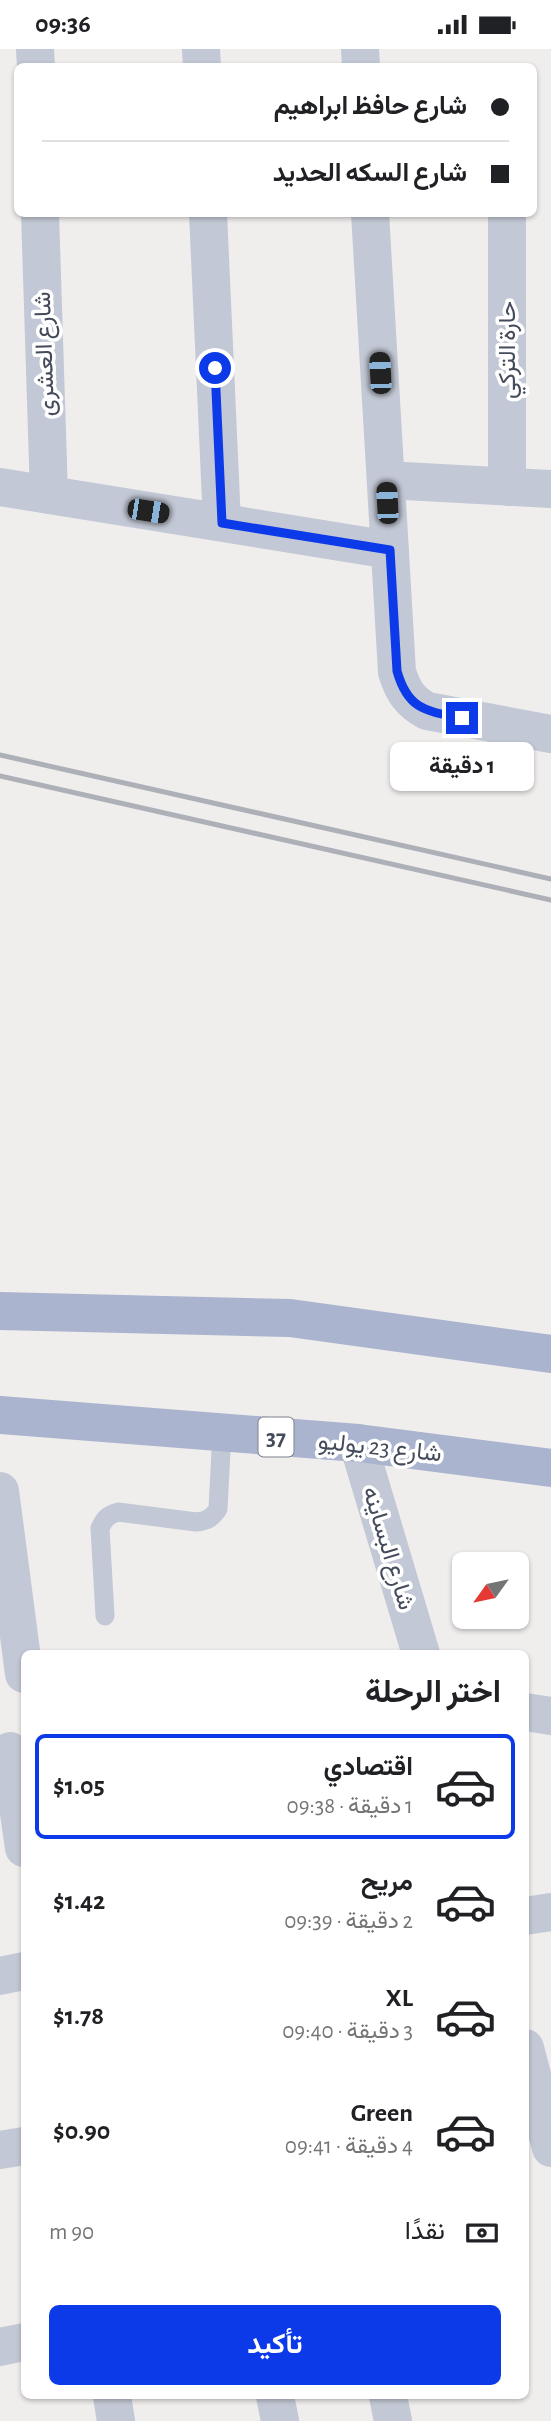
<!DOCTYPE html>
<html lang="ar">
<meta charset="utf-8">
<style>
:root{--surface:#fff;--page:#f6f6f6;--text:#202124;--muted:#757577;--line:#e0e0e0;--accent:#0d3ae9}
body{margin:0;font-family:"Alegreya Sans",Vazirmatn,sans-serif;background:var(--page);color:var(--text);direction:rtl;height:100vh;display:flex;flex-direction:column;font-size:26px;white-space:nowrap}
*{box-sizing:border-box;margin:0}
p{font-size:23px;color:var(--muted)}
.icon{flex:none;width:38px;height:38px;fill:none;stroke:currentColor;stroke-width:2;stroke-linecap:round;stroke-linejoin:round}
.map{position:relative;flex:1;overflow:hidden;direction:ltr}
.details{position:absolute;left:21px;top:1601px;width:508px;height:749px;display:flex;flex-direction:column;background:var(--surface);border-radius:10px;box-shadow:0 2px 5px #0004;direction:rtl}
.details>*{flex:none}
.hud{position:absolute;left:14px;top:14px;width:523px;height:154px;border-radius:10px;box-shadow:0 2px 5px #0004;direction:rtl;display:grid;align-content:center;height:154px;padding:0 28px;background:var(--surface)}
.needle{width:46px;rotate:237deg}
.controls{position:absolute;left:452px;top:1503px;display:grid;gap:14px}
.controls a{display:grid;place-items:center;width:77px;height:77px;border-radius:10px;background:var(--surface);box-shadow:0 2px 5px #0004;font-size:35px}
.end{position:absolute;width:32px;height:32px;margin:-16px;border:9px solid #0d3ae9;background:#fff;box-shadow:0 0 0 4px #fff}
.from{border-radius:50%}
.bubble{position:absolute;height:49px;border-radius:10px;background:var(--surface);box-shadow:0 2px 5px #0004;font-size:23px;font-weight:700;line-height:49px;text-align:center;direction:rtl}
.car{position:absolute;width:21px;height:42px;margin:-21px -10px;border-radius:9px;box-shadow:0 0 5px 2px #0007;background:linear-gradient(#222 24%,#8ab4d8 0 40%,#222 0 76%,#8ab4d8 0 86%,#222 0)}
.hud b{display:flex;align-items:center;gap:24px;height:66px;font-size:26px}
.hud b+b{border-top:2px solid var(--line)}
.hud i{width:18px;height:18px;background:var(--text)}
ul{padding:0;list-style:none}
li{display:flex;align-items:center;gap:21px;height:105px;margin:0 14px 10px;padding:0 14px;border:4px solid transparent;border-radius:10px}
li div{flex:1}
li b{display:block;font-size:26px}
li em{font-style:normal;font-weight:700}
li.selected{border-color:var(--accent)}
li>.icon{width:63px;height:63px;stroke-width:1.5}
h2{padding:0 28px;font-size:32px;line-height:84px}
.pay{display:flex;align-items:center;gap:18px;height:77px;padding:0 28px;font-size:26px}
.pay p{margin-inline-start:auto}
.button{display:flex;gap:14px;margin-top:auto;padding:14px 28px}
.button a{flex:1;height:80px;border-radius:10px;background:var(--accent);color:#fff;font-size:28px;font-weight:700;line-height:80px;text-align:center}
.status{display:flex;justify-content:space-between;align-items:center;height:49px;padding:0 35px;background:var(--surface);direction:ltr}
.status svg{height:19px;fill:currentColor}
.map>svg:first-child{display:block}
.lines{fill:none;stroke-linecap:round;stroke-linejoin:round}
.lane{stroke:#c2c8d5;stroke-width:19}
.street{stroke:#c2c8d5;stroke-width:38}
.primary{stroke:#aab4ce;stroke-width:38}
.rail{stroke:#aeb0b8;stroke-width:5}
.route{stroke:#0d3ae9;stroke-width:9}
.labels{text-anchor:middle;stroke-width:7;stroke-linejoin:round;paint-order:stroke}
.shield{fill:#fff;stroke:#7c818c;stroke-width:2}
.shield-label{font-size:23px;font-weight:bold;fill:#444b5b}
.street-label{font-size:24px;fill:#444b5b;stroke:#fff}
</style>
<div class="status"><b>09:36</b><svg viewBox="0 0 49 12"><path d="M0 12V9h3v3zM5 12V6h3v6zM10 12V3h3v9zM15 12V0h3v12zM26 1h20v11H26zM47 4h2v5h-2z"/></svg></div>
<div class="map">
<svg width="551" height="2372" viewBox="0 0 551 2372">
<rect width="100%" height="100%" fill="#f0eded"/>
<g class="lines">
<path class="lane" d="M105,1567l-5,-88c5,-10 8,-13 18,-16l78,10c11,-1 16,-4 22,-13l4,-77"/>
<path class="street" d="M35,0l1,18
M201,0l1,18
M360,0l1,18
M40,164l9,282
M208,164l14,310
M370,164l27,459c6,19 12,29 30,39l124,23
M507,164v274
M386,431l165,9
M0,438l390,63
M358,1394l63,211
M0,1442l24,183
M525,1663l26,4
M10,1702l14,97
M525,1867l26,-4
M0,1927l24,-5
M525,1999l26,100
M0,2101l24,-4
M0,2298l24,-5
M112,2347l4,25
M275,2347l5,25
M388,2347l5,25"/>
<path class="primary" d="M0,1262l290,7 261,36
M0,1366l358,28 193,25"/>
<path class="rail" d="M0,706l551,124
M0,727l551,124"/>
</g>
<g class="lines">
<path class="route" d="M215,319l7,155 168,27 7,121c11,39 29,40 65,47"/>
</g>
<g class="labels">
<rect class="shield" x="258.5" y="1368.5" width="35" height="39" rx="5"/>
<g class="shield-label">
<text x="276" y="1396">37</text>
</g>
<g class="street-label">
<text transform="translate(507 301) rotate(-90)" y="8">حارة التركي</text>
<text transform="translate(44 305) rotate(-92)" y="8">شارع العشرى</text>
<text transform="translate(380 1398) rotate(6)" y="8">شارع 23 يوليو</text>
<text transform="translate(389 1499) rotate(73)" y="8">شارع البساينه</text>
</g>
</g>
</svg>
<div class="controls">
<a><svg class="needle" viewBox="-14 -14 28 28"><path d="M0-13l5 13h-10z" fill="#e53935"/><path d="M0 13l5-13h-10z" fill="#757577"/></svg></a>
</div>
<i class="end from" style="left:215px;top:319px"></i>
<i class="end" style="left:462px;top:669px"></i>
<div class="bubble" style="left:390px;top:693px;width:144px">1 دقيقة</div>
<i class="car" style="left:380px;top:324px;rotate:357deg"></i>
<i class="car" style="left:387px;top:454px;rotate:357deg"></i>
<i class="car" style="left:148px;top:462px;rotate:99deg"></i>
<div class="hud">
<b><i class="from"></i>شارع حافظ ابراهيم</b>
<b><i></i>شارع السكه الحديد</b>
</div>
<section class="details">
<h2>اختر الرحلة</h2>
<ul>
<li class="selected"><svg class="icon" aria-label="car" viewBox="0 0 24 24"><path d="M5 17H2v-5l4-1 3-4h7l3 4 3 1v5h-3M9 17h6M6 11h13"/><circle cx="7" cy="17" r="2"/><circle cx="17" cy="17" r="2"/></svg><div><b>اقتصادي</b><p>1 دقيقة · 09:38</p></div><em>$1.05</em></li>
<li><svg class="icon" aria-label="car" viewBox="0 0 24 24"><path d="M5 17H2v-5l4-1 3-4h7l3 4 3 1v5h-3M9 17h6M6 11h13"/><circle cx="7" cy="17" r="2"/><circle cx="17" cy="17" r="2"/></svg><div><b>مريح</b><p>2 دقيقة · 09:39</p></div><em>$1.42</em></li>
<li><svg class="icon" aria-label="car" viewBox="0 0 24 24"><path d="M5 17H2v-5l4-1 3-4h7l3 4 3 1v5h-3M9 17h6M6 11h13"/><circle cx="7" cy="17" r="2"/><circle cx="17" cy="17" r="2"/></svg><div><b>XL</b><p>3 دقيقة · 09:40</p></div><em>$1.78</em></li>
<li><svg class="icon" aria-label="car" viewBox="0 0 24 24"><path d="M5 17H2v-5l4-1 3-4h7l3 4 3 1v5h-3M9 17h6M6 11h13"/><circle cx="7" cy="17" r="2"/><circle cx="17" cy="17" r="2"/></svg><div><b>Green</b><p>4 دقيقة · 09:41</p></div><em>$0.90</em></li>
</ul>
<div class="pay"><svg class="icon" aria-label="cash" viewBox="0 0 24 24"><path d="M3 7h18v10H3z"/><circle cx="12" cy="12" r="2"/></svg>نقدًا<p>90 m</p></div>
<div class="button"><a>تأكيد</a></div>
</section>
</div>
